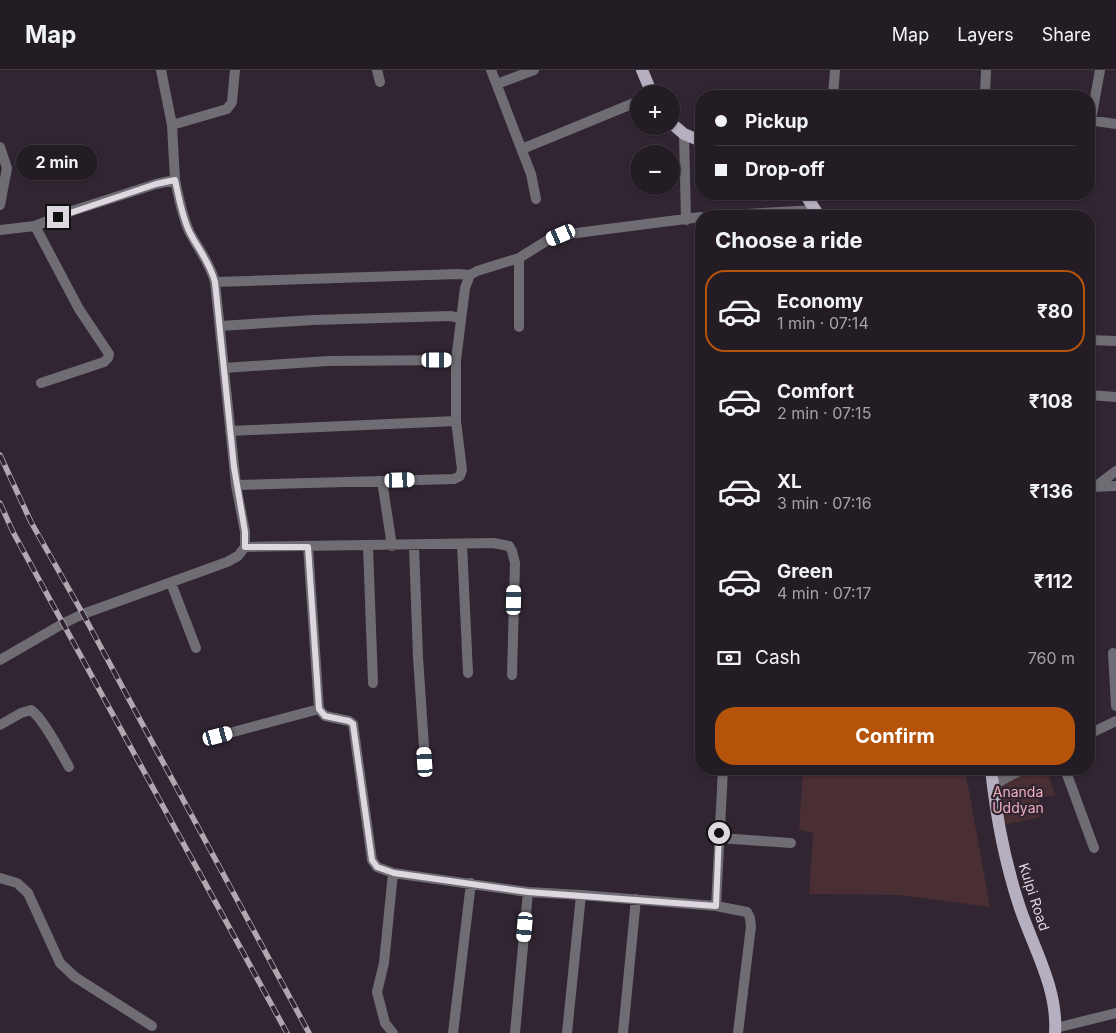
<!DOCTYPE html>
<meta charset="utf-8">
<style>
:root{--surface:#241c25;--page:#2c252d;--text:#f1f3f6;--muted:#a3a1a7;--line:#413a42;--accent:#b45309}
body{margin:0;font-family:Inter,sans-serif;background:var(--page);color:var(--text);height:100vh;display:flex;flex-direction:column;font-size:19px;white-space:nowrap}
*{box-sizing:border-box;margin:0}
p{font-size:16px;color:var(--muted)}
.icon{flex:none;width:28px;height:28px;fill:none;stroke:currentColor;stroke-width:2;stroke-linecap:round;stroke-linejoin:round}
.map{position:relative;flex:1;overflow:hidden}
.details{position:absolute;left:695px;top:140px;width:400px;height:565px;display:flex;flex-direction:column;background:var(--surface);border-radius:20px;box-shadow:0 1px 4px #0004,0 0 0 1px var(--line)}
.details>*{flex:none}
.banner{position:absolute;left:695px;top:20px;width:400px;height:110px;border-radius:20px;box-shadow:0 1px 4px #0004,0 0 0 1px var(--line);display:grid;align-content:center;height:110px;padding:0 20px;background:var(--surface)}
.tools{position:absolute;left:630px;top:15px;display:grid;gap:10px}
.tools a{display:grid;place-items:center;width:50px;height:50px;border-radius:50%;background:var(--surface);box-shadow:0 1px 4px #0004,0 0 0 1px var(--line);font-size:25px}
.end{position:absolute;width:22px;height:22px;margin:-11px;border:6px solid #dfd7df;background:#111;box-shadow:0 0 0 2px #111}
.from{border-radius:50%}
.bubble{position:absolute;height:35px;border-radius:18px;background:var(--surface);box-shadow:0 1px 4px #0004,0 0 0 1px var(--line);font-size:16px;font-weight:700;line-height:35px;text-align:center}
.car{position:absolute;width:15px;height:30px;margin:-15px -8px;border-radius:6px;box-shadow:0 0 4px 1px #0007;background:linear-gradient(#fff 24%,#345 0 40%,#fff 0 76%,#345 0 86%,#fff 0)}
.banner b{display:flex;align-items:center;gap:18px;height:48px;font-size:19px}
.banner b+b{border-top:1px solid var(--line)}
.banner i{width:12px;height:12px;background:var(--text)}
ul{padding:0;list-style:none}
li{display:flex;align-items:center;gap:15px;height:82px;margin:0 10px 8px;padding:0 10px;border:2px solid transparent;border-radius:20px}
li div{flex:1}
li b{display:block;font-size:19px}
li em{font-style:normal;font-weight:700}
li.selected{border-color:var(--accent)}
li>.icon{width:45px;height:45px;stroke-width:1.5}
h2{padding:0 20px;font-size:22px;line-height:60px}
.pay{display:flex;align-items:center;gap:12px;height:55px;padding:0 20px;font-size:19px}
.pay p{margin-inline-start:auto}
.primary-button{display:flex;gap:10px;margin-top:auto;padding:10px 20px}
.primary-button a{flex:1;height:58px;border-radius:20px;background:var(--accent);color:#fff;font-size:20px;font-weight:700;line-height:58px;text-align:center}
header{display:flex;align-items:center;gap:30px;box-sizing:border-box;height:70px;padding:0 25px;background:var(--surface);border-bottom:1px solid var(--line)}
header strong{font-size:24px}
nav{display:flex;gap:28px;margin-inline-start:auto;font-size:18px}
.map>svg:first-child{display:block}
.green{fill:#492e34}
.lines{fill:none;stroke-linecap:round;stroke-linejoin:round}
.minor{stroke:#6f6c74;stroke-width:10}
.primary{stroke:#b5afbf;stroke-width:12}
.rail-casing{stroke:#b0a7b0;stroke-width:5.5}
.rail{stroke:#302531;stroke-width:4;stroke-dasharray:11;stroke-linecap:butt}
.route{stroke:#dfd7df;stroke-width:6}
.labels{text-anchor:middle;stroke-width:4.5;stroke-linejoin:round;paint-order:stroke}
.park-label{font-size:14px;fill:#f1aebd;stroke:#302531}
.street-label{font-size:14px;fill:#dfd7df;stroke:#302531}
</style>
<header>
<strong>Map</strong>
<nav><a>Map</a><a>Layers</a><a>Share</a></nav>
</header>
<div class="map">
<svg width="1116" height="963" viewBox="0 0 1116 963">
<rect width="100%" height="100%" fill="#302531"/>
<path class="green" d="M803,699h162l25,138 -91,-12 -90,-1 4,-61 -14,-3z
M1034,699h12l10,27 -17,1 2,20 -39,8 -4,-28 4,-15z"/>
<g class="lines">
<path class="minor" d="M161,0l11,55
M377,0l3,12
M491,0l40,104 5,25
M497,14l37,-14
M833,26l2,-26
M985,26l1,-26
M1089,50l27,4
M1091,50l9,-50
M684,64l2,86
M0,77l7,21 -7,37
M522,79l117,-48
M710,146l106,-6
M35,156l44,83 30,45 -1,4 -4,4 -63,21
M0,160l35,-4 37,-15 84,-27 19,-4 -3,-55 55,-16 5,-7 3,-32
M519,188v69
M215,212l244,-8 11,1
M220,256l93,-6 137,-4 10,2
M1089,270l27,1
M224,298l104,-7 128,-1
M1089,325l27,2
M230,361l226,-10
M382,411l10,65
M236,415l218,-6 6,-3 2,-6 -6,-49v-61l9,-72 5,-13 7,-4 42,-13 29,-18 13,-5 140,-18
M1089,417l27,-1
M1095,417l21,-16
M462,475l6,128
M368,476l5,137
M414,476l4,111 7,105
M245,477l248,-4 16,3 3,5 3,12 -3,112
M308,477l11,162 6,7 24,5 4,3 19,136 5,7 16,6 135,19 53,3
M171,513l25,65
M1113,583l3,53
M0,590l64,-37 19,-9 144,-52 11,-6 7,-9v-15l-9,-47 -21,-203c-5,-19 -16,-32 -25,-49 -8,-16 -11,-35 -15,-53
M0,655l21,-12 10,-3c12,8 30,43 38,57
M1089,664l27,-13
M218,666l101,-27
M1065,699l29,79
M993,715l30,-16
M719,768l72,5
M0,808l17,5 11,10 32,70 15,14 77,49
M716,836l7,-137
M1056,958l60,-15
M393,963l-8,-10 -8,-31 7,-29 9,-90
M453,963l18,-150
M515,963l13,-141
M567,963l14,-138 135,11 31,6 3,6 1,8 -13,107
M623,963l13,-134"/>
<path class="primary" d="M642,0l10,24
M671,53l13,11 17,7
M805,124l14,22
M991,699c5,47 14,94 29,139 14,41 38,81 35,125"/>
<defs>
<path id="rail" d="M0,385l31,67 52,92 226,419
M0,433l13,29 274,501"/>
</defs>
<use href="#rail" class="rail-casing"/>
<use href="#rail" class="rail"/>
</g>
<g class="lines">
<path class="route" d="M58,147l98,-33 19,-4c4,18 7,37 15,53 9,17 20,30 25,49l19,185 11,65v15h63l11,162 6,7 24,5 4,3 19,136 5,7 17,6 134,19 188,14 3,-73"/>
</g>
<g class="labels">
<g class="park-label">
<text x="1018" y="727">Ananda<tspan x="1018" dy="16">Uddyan</tspan></text>
</g>
<g class="street-label">
<text transform="translate(1034 827) rotate(72)" y="5">Kulpi Road</text>
</g>
</g>
</svg>
<div class="tools">
<a>+</a>
<a>−</a>
</div>
<i class="end from" style="left:719px;top:763px"></i>
<i class="end" style="left:58px;top:147px"></i>
<div class="bubble" style="left:16px;top:75px;width:82px">2 min</div>
<i class="car" style="left:561px;top:165px;rotate:247deg"></i>
<i class="car" style="left:437px;top:290px;rotate:90deg"></i>
<i class="car" style="left:400px;top:410px;rotate:88deg"></i>
<i class="car" style="left:514px;top:530px;rotate:1deg"></i>
<i class="car" style="left:218px;top:666px;rotate:75deg"></i>
<i class="car" style="left:425px;top:692px;rotate:356deg"></i>
<i class="car" style="left:525px;top:857px;rotate:185deg"></i>
<div class="banner">
<b><i class="from"></i>Pickup</b>
<b><i></i>Drop-off</b>
</div>
<section class="details">
<h2>Choose a ride</h2>
<ul>
<li class="selected"><svg class="icon" aria-label="car" viewBox="0 0 24 24"><path d="M5 17H2v-5l4-1 3-4h7l3 4 3 1v5h-3M9 17h6M6 11h13"/><circle cx="7" cy="17" r="2"/><circle cx="17" cy="17" r="2"/></svg><div><b>Economy</b><p>1 min · 07:14</p></div><em>₹80</em></li>
<li><svg class="icon" aria-label="car" viewBox="0 0 24 24"><path d="M5 17H2v-5l4-1 3-4h7l3 4 3 1v5h-3M9 17h6M6 11h13"/><circle cx="7" cy="17" r="2"/><circle cx="17" cy="17" r="2"/></svg><div><b>Comfort</b><p>2 min · 07:15</p></div><em>₹108</em></li>
<li><svg class="icon" aria-label="car" viewBox="0 0 24 24"><path d="M5 17H2v-5l4-1 3-4h7l3 4 3 1v5h-3M9 17h6M6 11h13"/><circle cx="7" cy="17" r="2"/><circle cx="17" cy="17" r="2"/></svg><div><b>XL</b><p>3 min · 07:16</p></div><em>₹136</em></li>
<li><svg class="icon" aria-label="car" viewBox="0 0 24 24"><path d="M5 17H2v-5l4-1 3-4h7l3 4 3 1v5h-3M9 17h6M6 11h13"/><circle cx="7" cy="17" r="2"/><circle cx="17" cy="17" r="2"/></svg><div><b>Green</b><p>4 min · 07:17</p></div><em>₹112</em></li>
</ul>
<div class="pay"><svg class="icon" aria-label="cash" viewBox="0 0 24 24"><path d="M3 7h18v10H3z"/><circle cx="12" cy="12" r="2"/></svg>Cash<p>760 m</p></div>
<div class="primary-button"><a>Confirm</a></div>
</section>
</div>
